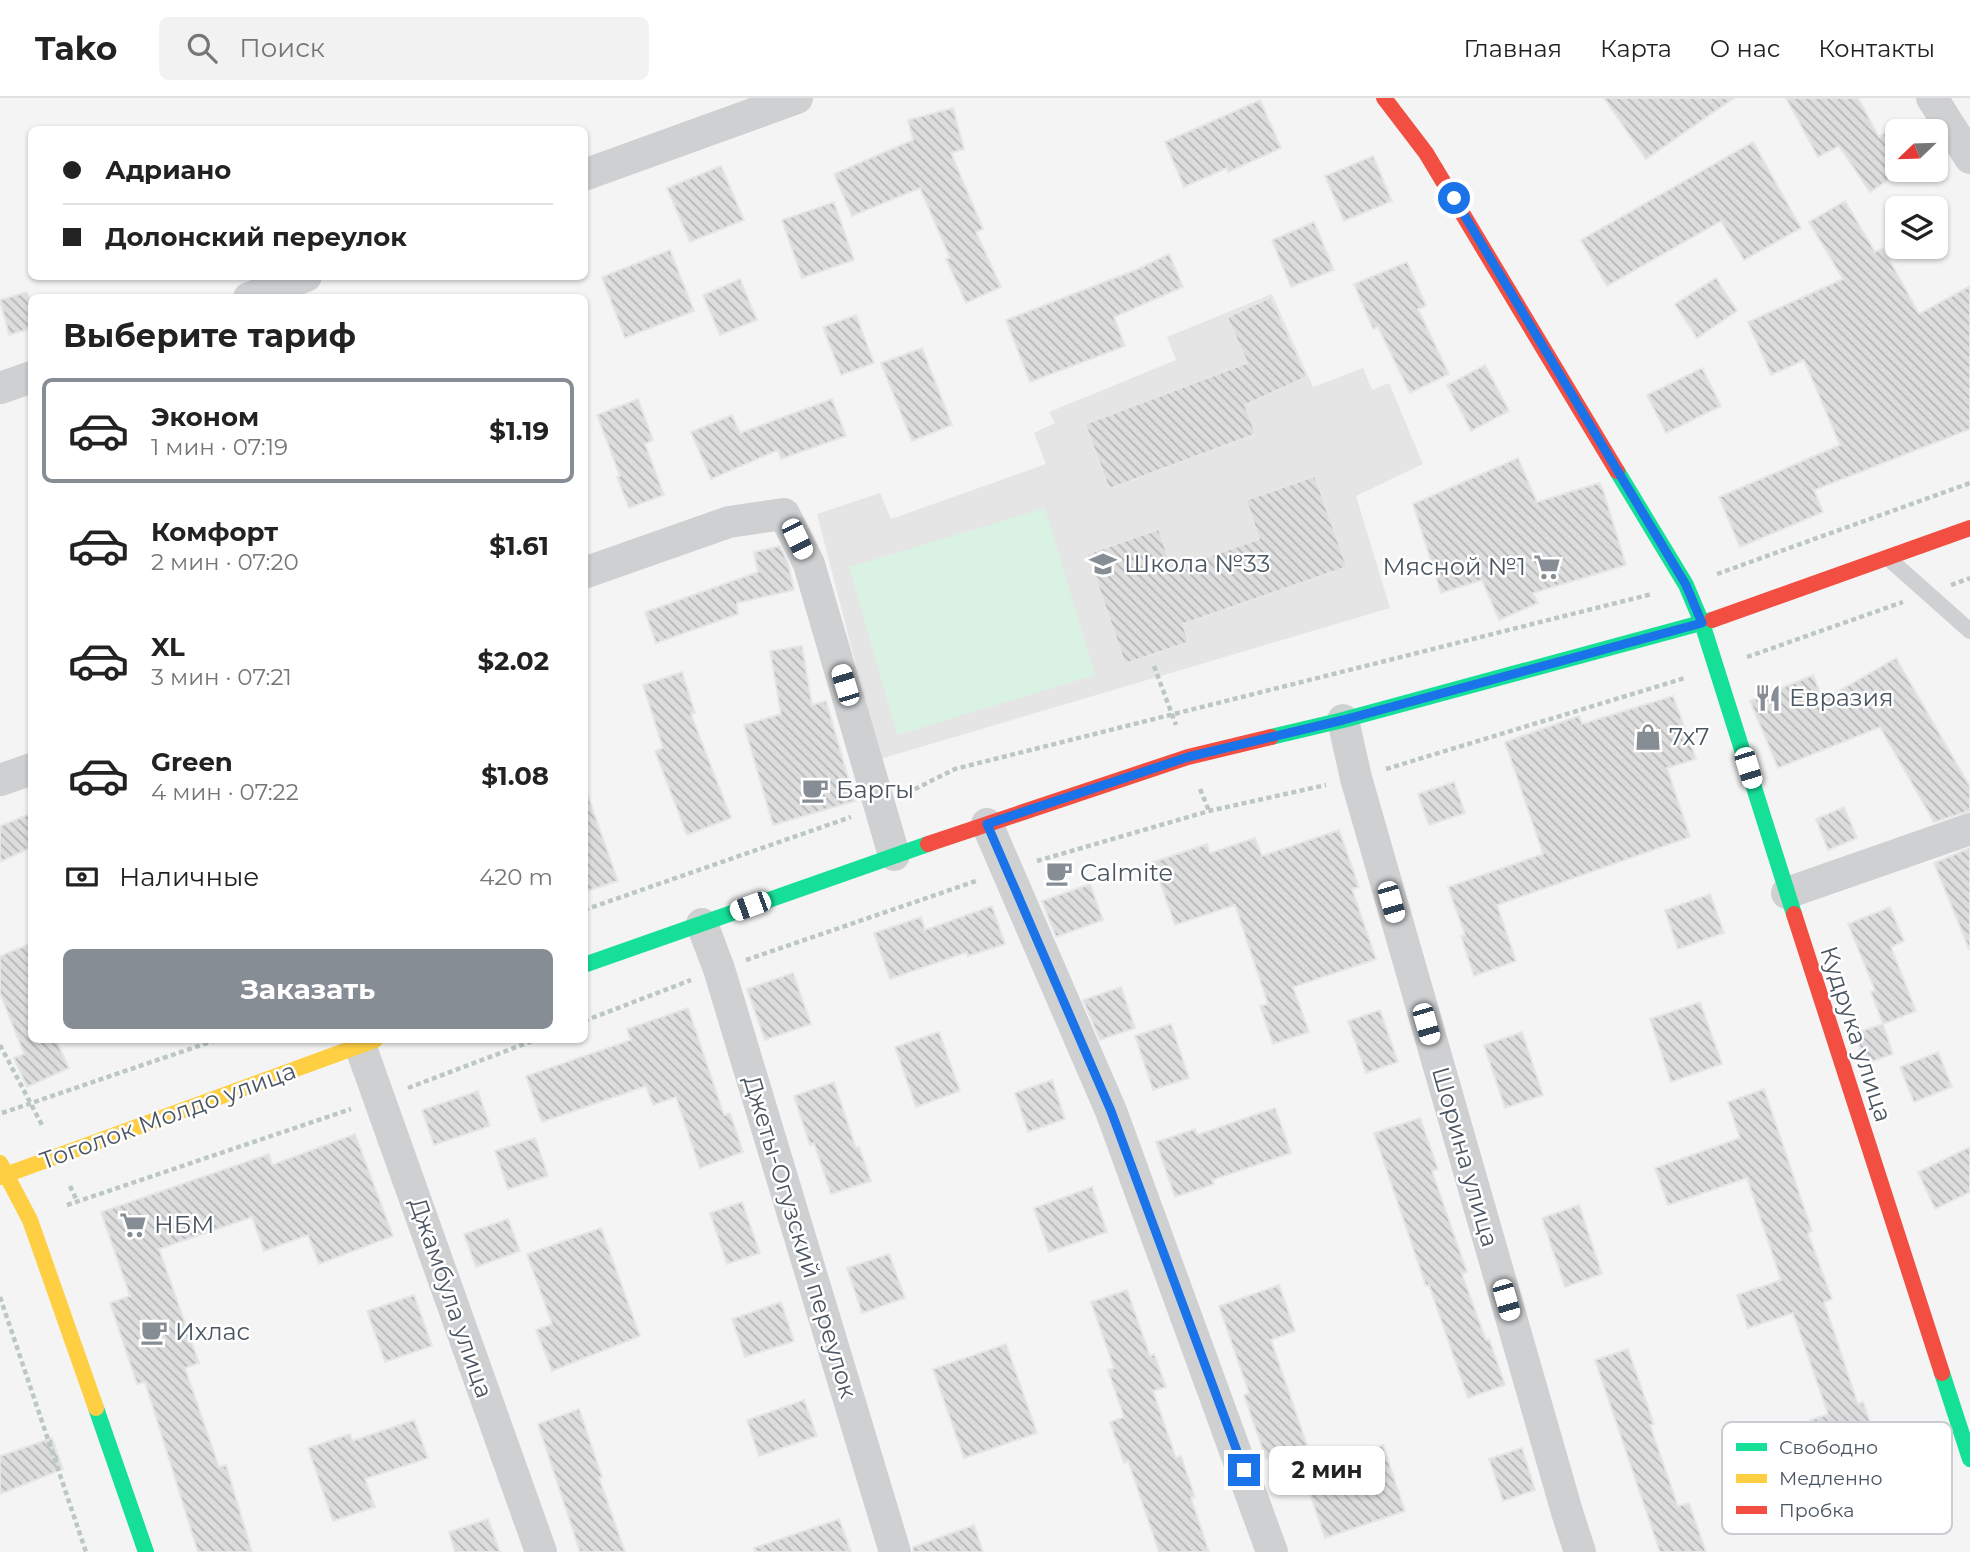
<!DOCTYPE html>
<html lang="ru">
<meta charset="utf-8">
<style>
:root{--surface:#fff;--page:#f2f2f2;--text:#222;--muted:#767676;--line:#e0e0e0;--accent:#868d94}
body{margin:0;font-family:Montserrat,sans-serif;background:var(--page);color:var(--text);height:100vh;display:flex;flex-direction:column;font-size:26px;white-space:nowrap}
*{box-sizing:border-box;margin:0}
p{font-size:23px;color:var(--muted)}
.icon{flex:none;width:38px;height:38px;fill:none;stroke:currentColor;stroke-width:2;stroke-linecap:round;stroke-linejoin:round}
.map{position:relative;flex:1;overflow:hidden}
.details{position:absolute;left:28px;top:196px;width:560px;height:749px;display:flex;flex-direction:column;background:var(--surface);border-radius:10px;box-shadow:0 2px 5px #0004}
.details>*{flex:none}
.top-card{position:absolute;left:28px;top:28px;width:560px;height:154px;border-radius:10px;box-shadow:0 2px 5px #0004;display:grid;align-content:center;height:154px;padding:0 35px;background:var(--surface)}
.needle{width:46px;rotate:247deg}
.fabs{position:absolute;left:1885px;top:21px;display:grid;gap:14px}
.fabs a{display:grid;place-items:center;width:63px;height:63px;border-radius:10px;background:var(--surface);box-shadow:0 2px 5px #0004;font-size:35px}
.end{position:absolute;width:32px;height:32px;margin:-16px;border:9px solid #1a73e8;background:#fff;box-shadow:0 0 0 4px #fff}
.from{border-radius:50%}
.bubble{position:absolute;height:49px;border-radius:10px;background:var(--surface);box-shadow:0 2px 5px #0004;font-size:23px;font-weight:700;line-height:49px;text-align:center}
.car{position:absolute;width:21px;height:42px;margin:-21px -10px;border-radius:9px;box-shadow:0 0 5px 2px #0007;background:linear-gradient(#fff 24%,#345 0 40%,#fff 0 76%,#345 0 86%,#fff 0)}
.top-card b{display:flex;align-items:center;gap:24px;height:66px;font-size:26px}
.top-card b+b{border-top:2px solid var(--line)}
.top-card i{width:18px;height:18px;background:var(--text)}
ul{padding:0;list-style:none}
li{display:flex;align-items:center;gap:21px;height:105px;margin:0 14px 10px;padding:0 21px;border:4px solid transparent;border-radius:10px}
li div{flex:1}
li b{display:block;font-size:26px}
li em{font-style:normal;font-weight:700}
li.selected{border-color:var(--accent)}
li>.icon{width:63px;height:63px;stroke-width:1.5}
h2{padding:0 35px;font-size:32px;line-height:84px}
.pay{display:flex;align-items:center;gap:18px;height:77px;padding:0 35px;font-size:26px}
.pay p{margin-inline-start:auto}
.action{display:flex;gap:14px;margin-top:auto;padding:14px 35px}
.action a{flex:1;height:80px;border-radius:10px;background:var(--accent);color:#fff;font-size:28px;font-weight:700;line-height:80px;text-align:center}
header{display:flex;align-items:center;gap:42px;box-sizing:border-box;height:98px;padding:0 35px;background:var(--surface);border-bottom:2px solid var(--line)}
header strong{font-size:33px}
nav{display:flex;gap:38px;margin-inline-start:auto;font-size:24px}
.search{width:490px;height:63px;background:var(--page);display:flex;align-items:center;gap:18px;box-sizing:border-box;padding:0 24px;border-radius:10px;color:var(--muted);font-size:26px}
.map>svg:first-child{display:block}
.education{fill:#e6e5e6}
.garden{fill:#d9f2e3}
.building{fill:url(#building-back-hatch);stroke:#e5e6e7;stroke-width:2}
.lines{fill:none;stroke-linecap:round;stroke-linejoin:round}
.path{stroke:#bcc7c4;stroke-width:4.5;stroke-dasharray:5 3.5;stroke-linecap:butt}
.lane{stroke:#ced0d2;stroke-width:16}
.street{stroke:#ced0d2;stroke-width:32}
.fast{stroke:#16e098;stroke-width:16}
.slow{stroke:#ffcf43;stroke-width:16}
.jam{stroke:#f24e42;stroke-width:16}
.route{stroke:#1a73e8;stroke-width:9}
.labels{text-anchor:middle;stroke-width:5;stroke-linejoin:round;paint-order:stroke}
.poi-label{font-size:24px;fill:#4a5661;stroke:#fff;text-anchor:start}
.street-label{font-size:24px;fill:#4a5661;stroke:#fff}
.key{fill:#fff;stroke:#c9ccd0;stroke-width:2}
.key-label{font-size:19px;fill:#4a5661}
</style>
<header>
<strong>Tako</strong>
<div class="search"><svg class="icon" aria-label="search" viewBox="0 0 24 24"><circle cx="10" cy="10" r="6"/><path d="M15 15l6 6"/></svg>Поиск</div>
<nav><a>Главная</a><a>Карта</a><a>О нас</a><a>Контакты</a></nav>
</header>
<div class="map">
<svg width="1970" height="1454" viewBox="0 0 1970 1454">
<defs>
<pattern id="building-back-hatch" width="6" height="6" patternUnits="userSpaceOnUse" patternTransform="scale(1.75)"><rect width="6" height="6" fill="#ddddde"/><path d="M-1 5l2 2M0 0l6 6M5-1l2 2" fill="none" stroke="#b5b6b7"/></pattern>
</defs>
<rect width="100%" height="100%" fill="#f4f4f4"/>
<path class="education" d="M1272,196l41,93 50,-19 9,22 17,-7 34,81 -67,32 34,112 -510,151 -63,-245 63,-21 11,26 155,-55 -12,-31 21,-10 -6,-11 127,-52 -9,-23z"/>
<path class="garden" d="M1045,410l50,167 -198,60 -48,-168z"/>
<path class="building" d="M1604,0h130l-88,61z
M1786,0h72l21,39 24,-16 7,10h-13v39h6l-33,22 -31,-46 -21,11z
M1260,2l21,48 -53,24 -1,-4 -43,19 -19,-45z
M953,10l11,41 -13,4 32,76 -7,3 25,55 -35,16 -20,-44 4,-1 -30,-70 -68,28 -18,-42 79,-34 -5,-20z
M1753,44l48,86 -57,32 -23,-39 -114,65 -26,-46z
M1373,58l19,45 -48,20 -19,-45z
M721,68l23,54 -54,22 -23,-54z
M1845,103l30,51 8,-4 36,66 51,-28v143l-156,61 9,22 -83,35 -21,-50 121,-52 -36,-85 -33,15 -23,-53 95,-43 -34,-57z
M834,104l20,58 -52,18 -20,-58z
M1314,124l20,48 -43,17 -19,-47z
M670,152l24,61 -69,27 -23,-61z
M1169,156l14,33 -69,30 11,29 -95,36 -24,-62 132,-51z
M1407,164l19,44 -8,3 31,65 -39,19 -32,-66 -5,2 -19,-45z
M1716,180l21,33 -40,27 -22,-34z
M740,181l17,41 -37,15 -17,-40z
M27,194l5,15v21l-23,7 -9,-35z
M1271,199l36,80 -62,28 11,29 -147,55 -24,-65 162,-61 -20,-46z
M856,217l18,48 -33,12 -18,-48z
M922,250l30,77 -40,16 -31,-78z
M1485,267l24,46 -38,20 -24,-46z
M1702,270l19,38 -55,27 -19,-38z
M638,301l15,41 -8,4 19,51 -35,13 -12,-31 3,-1 -23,-61z
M832,301l14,37 -65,23 -3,-9 -67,29 -20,-47 41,-17 8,18z
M1518,360l19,44 62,-19 4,7 23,75 -93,28 5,10 -39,17 -17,-40 -41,13 -28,-89z
M1315,378l32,91 -164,57 6,18 -64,22 -38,-110 72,-25 13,40 87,-30 -13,-39z
M780,448l8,17 6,27 -57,13 1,11 -82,29 -11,-31 113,-40 -4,-20z
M802,548l10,59 14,-4 29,100 -82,24 -29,-100 37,-11 -11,-63z
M1896,560l74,129v24l-36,11 -54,-95 -102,41 -28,-67 63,-26 10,25z
M682,574l13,41 -4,1 40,104 -44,17 -32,-84 8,-3 -20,-63z
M1673,598l23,63 -29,9 23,69 -193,68 19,56 -42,15 -13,-40 4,-1 -17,-48 95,-33 -38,-112 74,-26 3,8z
M1454,684l11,31 -36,12 -11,-31z
M588,698l30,85 -34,11v-95z
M1844,709l13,31 -29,12 -12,-31z
M32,715v34l-32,15v-36z
M1339,732l20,57 -7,2 24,70 -83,28 16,45 -36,12 -13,-38 8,-2 -33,-99 -60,20 -22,-63 54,-18 3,9 45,-15 7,18z
M1970,750v101h-1l-35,-86z
M1090,786l13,36 -47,17 -14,-36z
M1710,796l14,39 -46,16 -13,-39z
M992,808l13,38 -37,12 -1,-4 -77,27 -16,-46 47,-16 4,13z
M1890,809l14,34 -13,6 25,64 -33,13 -12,-32 4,-2 -27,-66z
M32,845v97h24l13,28 -42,19 -13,-29 10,-4 -24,-61v-37z
M793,875l18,51 -46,16 -18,-51z
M1121,889l14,41 -35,12 -17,-40z
M1700,904l22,62 -51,18 -21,-63z
M688,910l36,107 6,-2 13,39 -43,16 -24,-71 -23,8 -7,-19 -104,36 -16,-46 105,-36 -4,-11z
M1380,912l18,52 -32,11 -18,-52z
M1171,926l18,54 -36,12 -18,-54z
M1883,926l10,30 -28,10 -10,-31z
M939,934l21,59 -44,16 -21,-60z
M1522,934l21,63 -38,13 -21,-63z
M1938,954l14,35 -38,15 -14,-35z
M1052,982l13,39 -37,13 -13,-39z
M834,984l22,66 3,-1 12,34 -40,13 -17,-51 -4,2 -16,-49z
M1764,991l48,142 -4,2 24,66 -8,3 34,102 5,-2 22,63 -53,18 -22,-63 18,-6 -35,-101 -45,15 -11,-33 44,-15 -34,-102 -79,27 -13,-37 85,-30 -12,-36z
M478,993l12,35 -56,19 -12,-35z
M1275,1010l16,45 -79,27 2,4 -39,13 -19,-55 39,-13 2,6z
M1420,1020l18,51 -6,2 35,101 -5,2 24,66 3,-1 16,46 -37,13 -39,-113 -3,1 -52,-153z
M355,1036l38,102 -74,28 -11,-29 -44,16 -12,-34 -93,32 40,114 -14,5 34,99 7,-2 26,87h-54l-53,-170 -8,2 -27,-81 20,-7 -29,-84 168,-58 3,11z
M535,1040l13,38 -40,13 -13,-38z
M1970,1049v45l-35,17 -17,-37z
M1092,1089l15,45 -58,20 -15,-44z
M742,1104l18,51 -33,11 -17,-51z
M1579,1107l23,69 -37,13 -23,-69z
M508,1121l12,32 -44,16 -12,-33z
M601,1130l39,108 -88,35 -16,-41 16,-6 -25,-70z
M889,1156l16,44 -43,15 -15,-45z
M1279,1187l16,46 -24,9 36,105 -41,14 -22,-64 5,-2 -30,-87z
M1127,1192l23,66 4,-2 12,33 -13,4 23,67 5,-2 14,41 -4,1 18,54h-50l-31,-91 -4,2 -14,-41 14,-5 -16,-47 6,-2 -23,-66z
M414,1197l18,51 -47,16 -18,-51z
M781,1204l13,39 -49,16 -13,-38z
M1006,1246l31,89 -73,25 -31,-89z
M1628,1251l26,75 -4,1 28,81 11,-3 17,49h-46l-65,-192z
M804,1302l13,36 -58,20 -12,-36z
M579,1311l23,68 -3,1 26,74h-45l-42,-128z
M414,1322l14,38 -63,21 10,28 -42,14 -25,-73 42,-14 2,7z
M52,1340l11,31 -63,25v-38z
M1383,1347l22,66 -80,27 -22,-65z
M1522,1350l13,42 -32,11 -14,-42z
M488,1421l12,33h-45l-6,-20z
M839,1421l12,33h-96l-1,-4z
M974,1427l9,27h-70v-5z"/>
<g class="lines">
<path class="path" d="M1717,476l253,-91
M1951,487l19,-7
M1747,559l156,-55
M1154,568l22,59
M1386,671l299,-91
M1200,691l9,22
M907,695l48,-24 697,-175
M1037,763l172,-50 117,-26
M584,812l267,-93
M746,862l233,-80
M584,923l107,-41
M0,947l43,82
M408,990l127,-48
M2,1015l214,-73
M70,1088l7,15
M67,1107l284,-96
M0,1199l86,255"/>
<path class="lane" d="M1889,461l81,72"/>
<path class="street" d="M1932,0l38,60
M584,77l213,-77
M249,200l57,-22
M0,290l32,-11
M584,475l145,-51 55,-8 25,50 85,291
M1343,622l13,58 211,734 13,40
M0,682l32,-11
M987,726l124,287 161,441
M1787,795l183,-64
M702,826l17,45 176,583
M360,947l181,507"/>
<path class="fast" d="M1617,373l69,114 16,38 92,291
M1271,639l72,-17 369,-100
M584,867l344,-121
M1942,1275l28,86
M96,1310l50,144"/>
<path class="slow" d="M0,1065l30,57 66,188
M0,1079l375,-137"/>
<path class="jam" d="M1384,0l42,55 191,318
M1712,522l258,-92
M928,746l260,-87 83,-20
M1794,816l148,459"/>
</g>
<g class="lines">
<path class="route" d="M1244,1372l-133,-359 -124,-287 201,-67 155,-37 359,-97 -16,-38 -232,-387"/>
</g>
<defs>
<symbol id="school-bare" viewBox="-9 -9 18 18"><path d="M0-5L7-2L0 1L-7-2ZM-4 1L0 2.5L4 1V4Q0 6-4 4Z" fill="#868d94" stroke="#fff" stroke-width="2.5" paint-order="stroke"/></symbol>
<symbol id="supermarket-bare" viewBox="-9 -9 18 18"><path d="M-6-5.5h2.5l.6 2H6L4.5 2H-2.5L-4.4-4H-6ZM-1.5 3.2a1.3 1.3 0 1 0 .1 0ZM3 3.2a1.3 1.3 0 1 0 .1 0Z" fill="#868d94" stroke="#fff" stroke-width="2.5" paint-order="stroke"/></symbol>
<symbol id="restaurant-bare" viewBox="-9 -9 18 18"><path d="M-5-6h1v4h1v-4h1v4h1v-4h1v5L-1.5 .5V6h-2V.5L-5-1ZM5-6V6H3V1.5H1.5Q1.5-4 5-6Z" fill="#868d94" stroke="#fff" stroke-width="2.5" paint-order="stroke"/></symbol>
<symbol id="shop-bare" viewBox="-9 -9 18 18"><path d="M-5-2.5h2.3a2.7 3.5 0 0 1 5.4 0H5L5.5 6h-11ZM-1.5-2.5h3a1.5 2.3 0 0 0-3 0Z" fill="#868d94" stroke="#fff" stroke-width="2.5" paint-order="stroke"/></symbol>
<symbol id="cafe-bare" viewBox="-9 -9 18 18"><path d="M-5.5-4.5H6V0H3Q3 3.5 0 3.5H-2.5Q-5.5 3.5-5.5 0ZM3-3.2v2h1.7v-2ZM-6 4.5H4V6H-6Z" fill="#868d94" stroke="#fff" stroke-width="2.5" paint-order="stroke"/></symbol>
</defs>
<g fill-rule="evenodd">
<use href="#school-bare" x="1084" y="447" width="38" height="38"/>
<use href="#supermarket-bare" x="1528" y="450" width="38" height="38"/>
<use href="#restaurant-bare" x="1749" y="581" width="38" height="38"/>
<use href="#shop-bare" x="1629" y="620" width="38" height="38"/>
<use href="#cafe-bare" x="796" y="673" width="38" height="38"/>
<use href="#cafe-bare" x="1040" y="756" width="38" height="38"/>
<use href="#supermarket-bare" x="114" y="1108" width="38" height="38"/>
<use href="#cafe-bare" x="135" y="1215" width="38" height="38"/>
</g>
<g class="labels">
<g class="poi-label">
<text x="1124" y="474">Школа №33</text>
<text x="1526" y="477" text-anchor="end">Мясной №1</text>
<text x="1789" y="608">Евразия</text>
<text x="1669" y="647">7x7</text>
<text x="836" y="700">Баргы</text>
<text x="1080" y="783">Calmite</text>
<text x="154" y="1135">НБМ</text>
<text x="175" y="1242">Ихлас</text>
</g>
<g class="street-label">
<text transform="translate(1856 936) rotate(72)" y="8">Кудрука улица</text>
<text transform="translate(168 1018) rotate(-20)" y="8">Тоголок Молдо улица</text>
<text transform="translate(1465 1059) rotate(74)" y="8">Шорина улица</text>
<text transform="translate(800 1139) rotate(73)" y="8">Джеты-Огузский переулок</text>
<text transform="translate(451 1200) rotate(71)" y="8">Джамбула улица</text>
</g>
</g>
<rect x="1722" y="1324" width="230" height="112" rx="10" class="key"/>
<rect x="1736" y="1345" width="31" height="8" fill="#16e098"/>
<rect x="1736" y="1376" width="31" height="9" fill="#ffcf43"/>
<rect x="1736" y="1408" width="31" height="8" fill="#f24e42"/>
<g class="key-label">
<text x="1779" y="1356">Свободно</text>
<text x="1779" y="1387">Медленно</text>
<text x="1779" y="1419">Пробка</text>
</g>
</svg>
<div class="fabs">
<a><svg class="needle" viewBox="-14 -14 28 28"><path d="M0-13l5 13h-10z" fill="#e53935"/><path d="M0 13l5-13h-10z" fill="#767676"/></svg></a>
<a><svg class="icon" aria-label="layers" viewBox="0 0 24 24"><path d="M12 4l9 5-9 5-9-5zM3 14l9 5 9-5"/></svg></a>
</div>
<i class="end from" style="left:1454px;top:100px"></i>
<i class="end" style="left:1244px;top:1372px"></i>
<div class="bubble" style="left:1269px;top:1348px;width:116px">2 мин</div>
<i class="car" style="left:797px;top:441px;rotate:154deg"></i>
<i class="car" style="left:845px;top:587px;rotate:343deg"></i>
<i class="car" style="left:1748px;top:670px;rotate:163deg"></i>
<i class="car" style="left:1391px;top:804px;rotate:164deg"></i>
<i class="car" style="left:750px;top:808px;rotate:250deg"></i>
<i class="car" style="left:1426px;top:926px;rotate:164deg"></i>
<i class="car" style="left:1506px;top:1202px;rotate:164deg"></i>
<div class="top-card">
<b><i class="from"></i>Адриано</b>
<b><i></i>Долонский переулок</b>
</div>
<section class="details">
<h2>Выберите тариф</h2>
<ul>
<li class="selected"><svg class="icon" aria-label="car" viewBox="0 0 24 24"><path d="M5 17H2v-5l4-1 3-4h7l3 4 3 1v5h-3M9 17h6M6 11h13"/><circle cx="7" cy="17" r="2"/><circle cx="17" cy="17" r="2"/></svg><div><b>Эконом</b><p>1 мин · 07:19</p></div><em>$1.19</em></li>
<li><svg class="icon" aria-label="car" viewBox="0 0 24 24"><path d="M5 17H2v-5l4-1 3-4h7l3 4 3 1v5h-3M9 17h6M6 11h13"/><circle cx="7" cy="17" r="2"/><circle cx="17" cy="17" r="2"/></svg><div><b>Комфорт</b><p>2 мин · 07:20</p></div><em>$1.61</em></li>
<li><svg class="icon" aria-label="car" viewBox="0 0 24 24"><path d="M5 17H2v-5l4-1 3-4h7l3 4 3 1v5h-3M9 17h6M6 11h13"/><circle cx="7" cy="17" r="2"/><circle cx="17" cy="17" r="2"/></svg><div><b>XL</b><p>3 мин · 07:21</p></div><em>$2.02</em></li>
<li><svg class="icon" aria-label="car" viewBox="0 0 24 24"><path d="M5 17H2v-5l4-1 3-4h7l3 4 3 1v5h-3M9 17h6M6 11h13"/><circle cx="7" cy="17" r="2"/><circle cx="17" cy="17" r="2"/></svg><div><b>Green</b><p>4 мин · 07:22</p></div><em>$1.08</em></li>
</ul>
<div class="pay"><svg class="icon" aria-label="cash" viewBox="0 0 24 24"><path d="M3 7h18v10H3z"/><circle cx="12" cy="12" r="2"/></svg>Наличные<p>420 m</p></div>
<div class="action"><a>Заказать</a></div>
</section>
</div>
